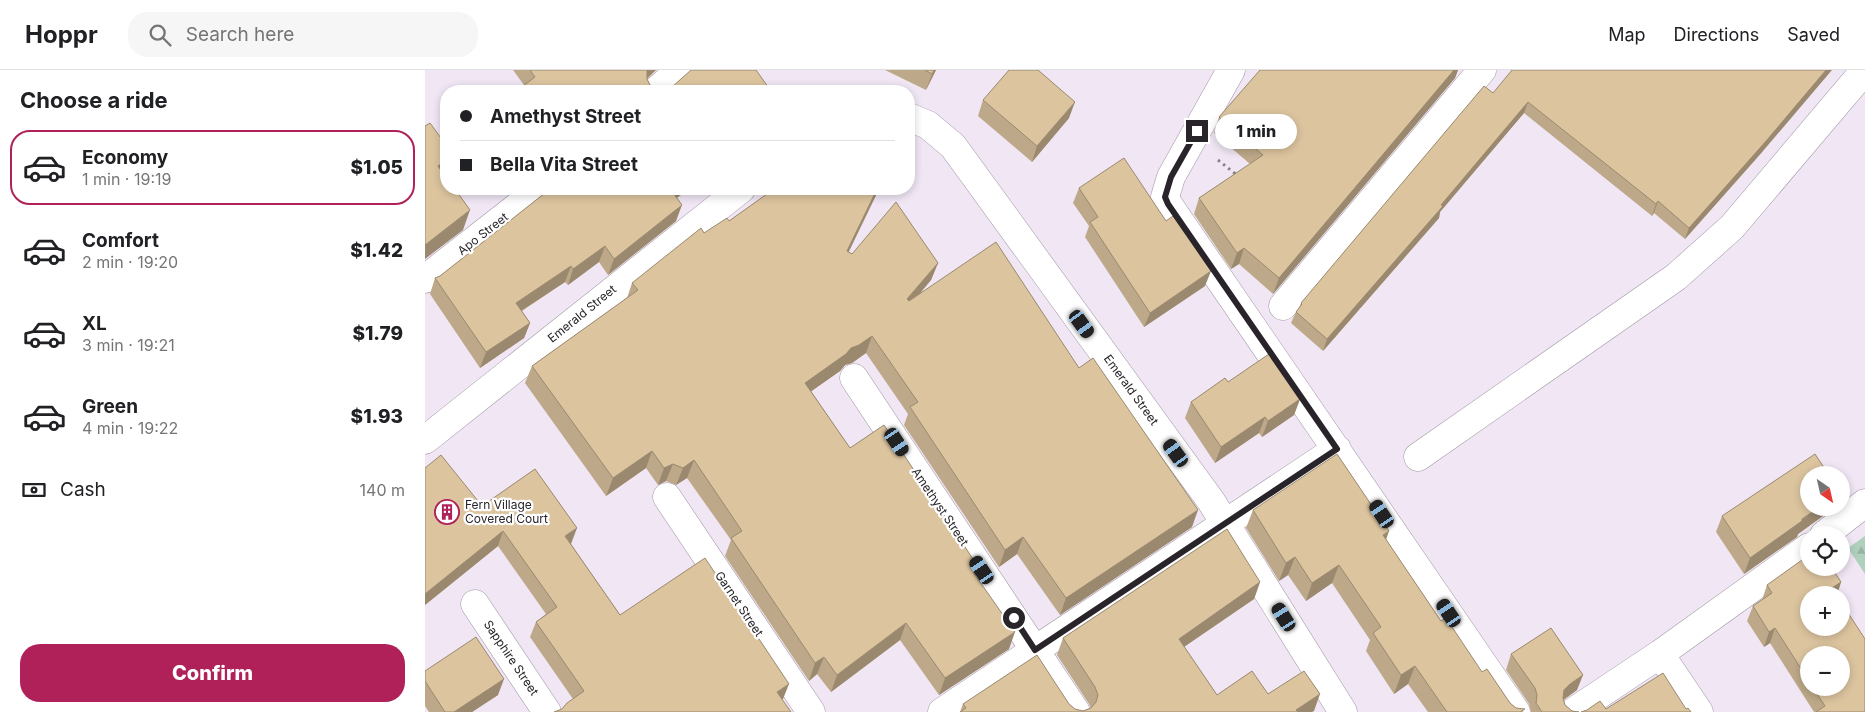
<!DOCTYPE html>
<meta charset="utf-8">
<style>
:root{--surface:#fff;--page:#f6f6f6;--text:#202124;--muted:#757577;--line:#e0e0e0;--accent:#b02159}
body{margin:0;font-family:Inter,sans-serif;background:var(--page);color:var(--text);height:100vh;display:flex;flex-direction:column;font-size:19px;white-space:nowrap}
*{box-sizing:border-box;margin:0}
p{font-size:16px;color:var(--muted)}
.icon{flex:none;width:28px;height:28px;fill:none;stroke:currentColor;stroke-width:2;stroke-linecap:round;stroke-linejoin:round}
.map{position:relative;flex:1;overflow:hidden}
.side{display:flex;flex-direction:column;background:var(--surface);width:425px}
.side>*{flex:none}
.top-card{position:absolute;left:15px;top:15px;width:475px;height:110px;border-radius:20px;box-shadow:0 2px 8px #0003;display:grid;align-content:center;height:110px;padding:0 20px;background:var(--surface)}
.needle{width:32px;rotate:146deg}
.fabs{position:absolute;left:1375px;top:396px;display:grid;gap:10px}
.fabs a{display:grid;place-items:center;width:50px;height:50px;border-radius:50%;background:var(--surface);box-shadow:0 2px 8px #0003;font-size:25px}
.end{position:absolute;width:22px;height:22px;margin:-11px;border:6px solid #282429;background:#fff;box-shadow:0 0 0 2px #fff}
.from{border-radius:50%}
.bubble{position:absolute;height:35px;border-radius:18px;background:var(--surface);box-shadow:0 2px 8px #0003;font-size:16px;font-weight:800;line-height:35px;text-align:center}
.car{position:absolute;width:15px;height:30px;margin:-15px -8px;border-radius:6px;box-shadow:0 0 4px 1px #0007;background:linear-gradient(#222 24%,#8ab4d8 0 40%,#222 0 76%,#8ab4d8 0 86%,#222 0)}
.top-card b{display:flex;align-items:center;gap:18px;height:48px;font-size:19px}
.top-card b+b{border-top:1px solid var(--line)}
.top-card i{width:12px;height:12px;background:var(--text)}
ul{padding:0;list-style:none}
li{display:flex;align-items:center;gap:15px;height:75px;margin:0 10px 8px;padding:0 10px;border:2px solid transparent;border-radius:20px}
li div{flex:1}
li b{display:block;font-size:19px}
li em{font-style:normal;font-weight:800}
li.active{border-color:var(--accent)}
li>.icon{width:45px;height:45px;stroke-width:1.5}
h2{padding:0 20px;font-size:22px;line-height:60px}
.pay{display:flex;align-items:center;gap:12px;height:55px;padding:0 20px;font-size:19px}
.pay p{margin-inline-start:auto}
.action{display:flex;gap:10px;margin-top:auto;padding:10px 20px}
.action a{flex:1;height:58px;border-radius:20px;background:var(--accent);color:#fff;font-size:20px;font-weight:800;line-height:58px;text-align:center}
header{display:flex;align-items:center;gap:30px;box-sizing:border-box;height:70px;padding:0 25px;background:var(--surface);border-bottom:1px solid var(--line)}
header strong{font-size:24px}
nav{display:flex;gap:28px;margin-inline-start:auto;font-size:18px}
.search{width:350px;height:45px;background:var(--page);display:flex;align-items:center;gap:12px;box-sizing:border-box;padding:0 18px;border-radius:20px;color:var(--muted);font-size:19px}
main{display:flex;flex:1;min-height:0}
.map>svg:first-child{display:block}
.forest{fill:url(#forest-firs)}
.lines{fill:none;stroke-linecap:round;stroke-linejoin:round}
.street-casing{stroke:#a096a4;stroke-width:29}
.path{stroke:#89828b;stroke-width:3;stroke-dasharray:2.5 4;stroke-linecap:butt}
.street{stroke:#fff;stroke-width:28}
.wall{fill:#bda989;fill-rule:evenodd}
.shaded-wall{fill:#9a896f}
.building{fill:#dcc49f;stroke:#9a896f}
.route{stroke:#282429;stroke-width:6}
.labels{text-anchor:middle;stroke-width:4.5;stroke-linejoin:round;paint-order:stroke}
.street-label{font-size:12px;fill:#282429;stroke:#fff}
.poi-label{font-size:12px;fill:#282429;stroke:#fff;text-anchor:start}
</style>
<header>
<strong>Hoppr</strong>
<div class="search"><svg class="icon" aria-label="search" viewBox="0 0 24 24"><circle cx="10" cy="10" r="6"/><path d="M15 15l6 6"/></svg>Search here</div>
<nav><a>Map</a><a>Directions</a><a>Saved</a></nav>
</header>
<main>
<section class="side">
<h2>Choose a ride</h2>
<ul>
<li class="active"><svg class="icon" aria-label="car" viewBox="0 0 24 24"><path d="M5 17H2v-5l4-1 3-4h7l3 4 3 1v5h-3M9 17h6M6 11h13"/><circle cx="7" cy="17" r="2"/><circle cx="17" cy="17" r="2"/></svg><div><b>Economy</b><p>1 min · 19:19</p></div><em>$1.05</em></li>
<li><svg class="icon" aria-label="car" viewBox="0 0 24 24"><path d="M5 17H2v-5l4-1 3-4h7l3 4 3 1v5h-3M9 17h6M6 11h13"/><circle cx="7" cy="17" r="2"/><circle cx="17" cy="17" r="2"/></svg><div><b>Comfort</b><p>2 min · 19:20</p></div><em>$1.42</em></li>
<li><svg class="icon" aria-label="car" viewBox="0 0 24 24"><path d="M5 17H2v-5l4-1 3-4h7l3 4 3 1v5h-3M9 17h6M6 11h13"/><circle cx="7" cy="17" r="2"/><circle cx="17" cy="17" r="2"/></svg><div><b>XL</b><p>3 min · 19:21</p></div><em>$1.79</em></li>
<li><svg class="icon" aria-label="car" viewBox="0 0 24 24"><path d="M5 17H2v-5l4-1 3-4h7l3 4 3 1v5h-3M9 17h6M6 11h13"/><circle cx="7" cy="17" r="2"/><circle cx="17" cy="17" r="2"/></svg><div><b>Green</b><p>4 min · 19:22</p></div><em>$1.93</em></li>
</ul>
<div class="pay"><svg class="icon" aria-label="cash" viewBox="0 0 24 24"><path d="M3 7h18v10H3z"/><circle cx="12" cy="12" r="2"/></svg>Cash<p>140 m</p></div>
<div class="action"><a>Confirm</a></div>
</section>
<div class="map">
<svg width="1440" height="642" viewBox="0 0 1440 642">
<defs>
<pattern id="forest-firs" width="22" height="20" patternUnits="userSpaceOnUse" patternTransform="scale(1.25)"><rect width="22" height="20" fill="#b0d0be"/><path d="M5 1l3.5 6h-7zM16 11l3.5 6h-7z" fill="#97b2a3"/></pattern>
</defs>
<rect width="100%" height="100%" fill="#f0e6f4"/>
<path class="forest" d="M1440,466v38l-17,-26z"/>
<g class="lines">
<defs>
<path id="street" d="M806,0l-60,107 -6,20 3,7 348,508
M231,21l24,-21
M484,47l19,8 25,21 258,355 132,211
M0,209l115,-90
M858,236l199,-236
M429,308l222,334
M0,370l316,-251
M993,387l258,-180 56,-50 133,-157
M242,427l144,215
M1399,465l41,-32
M50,534l72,108
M1235,584l39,58
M517,642l395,-263
M1148,642l87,-58 149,-107"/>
</defs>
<use href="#street" class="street-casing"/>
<path class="path" d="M793,90l20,16"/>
<use href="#street" class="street"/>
</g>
<path class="wall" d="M88,0h143l-9,9 3,6 6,5 8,1h107h-254l1,-1 6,-5z
M460,0h51l-10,20z
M1029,0h4l-3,8 -182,216 -34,-30 -8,5 -37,-55 5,-16 51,-34 -36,-31 5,-16z
M1068,23l270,58 -78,88 -31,-26 -2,3 -128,-103 -84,99 -1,6 -116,133 -32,-28 5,-11 3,-4 2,-5z
M558,30l86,18 -37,44 -54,-46z
M654,118l126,98 -61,41 -59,-90 4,-11 -16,-23z
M125,119h139l-12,9 -1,23 -68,54 -9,-13 -31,23 -3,-3 -43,29 8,12 -6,15 -44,30 -50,-74 5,-16 5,-2z
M344,119h110l-31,63 4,2 86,9 -7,17 -10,12 158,76 113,159 -132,88 -43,-61 -18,13 -95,-142 4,-11 -42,-61 -14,10 -7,2 -5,6 -29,20 39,57 126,129 33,72 -70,46 -39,-55 -69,52 -14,-18 -8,7 -84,-125 6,-16 -44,-62 -11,7 -10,-4 -8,4 -12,-17 -40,28 -81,-113 7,-17 95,-68 5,-15 72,-50 25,-12 38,-27z
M803,312l72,17 -6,16 -32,22 -3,-4 -44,30 -30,-45 6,-16z
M0,398l57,38 89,38 49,71 163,84 -221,10 11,-10 -43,-62 6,-15 10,-8 -48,-68 -73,59z
M1384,438h25l-36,26 -1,3 -53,37 -28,-42 6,-16z
M828,440l133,30 55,81 41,51 28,31 6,5 8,4h-96l-20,-28 -14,10 -28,-43 4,-11 -38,-57 -26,18 -18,-26 -9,6 -33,-53z
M835,512l-6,17 -70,48 33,48 51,-1 46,17 -354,1 3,-8h106l6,5 8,2 8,-3 -2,-4 -32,-49 6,-17z
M1416,512l-4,13 28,117h-51l-44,-69 -6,4 -17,-26 6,-15 9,-6 5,-15zM1384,585l32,33h-32z
M1086,584l66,36 -13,10 1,5 7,6 7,1h-48l-2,-8 -23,-34z
M0,601l73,24 -26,17h-43l-4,-6z"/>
<path class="shaded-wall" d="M222,0h9l-10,9z
M509,0h2l-10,20 6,-16z
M1029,0h4l-3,8 -182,216 6,-16z
M1401,0h6l-69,81 -78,88 4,-11z
M650,32l-6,16 -37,44 5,-16z
M1103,32l-4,11 -84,99 -1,6 -116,133 4,-12z
M21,90v14l-15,11 7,-19z
M248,119h16l-24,17 6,-16z
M452,119h2l-38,79 6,-17z
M1233,131l-4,12 -2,3 4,-12z
M257,135l-6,16 -68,54 6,-16z
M45,140l-7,20 -38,29v-14z
M180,176l-6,16 -31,23 5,-16z
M819,178l-5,16 -8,5 6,-16z
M513,193l-7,17 -30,36 6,-17z
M146,196l-6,16 -55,36 6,-15z
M786,201l-6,15 -61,41 6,-14z
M105,253l-6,15 -44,30 6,-16z
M447,266l-6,17 -14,10 -7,2 -5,6 -41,29 6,-17 46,-35z
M875,329l-6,16 -32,22 6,-16z
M840,347l-6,16 -44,30 6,-16z
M227,381l-6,17 -40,28 7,-18z
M269,390l-7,18 -11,7 7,-17z
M248,394l-7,17 -8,4 6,-17z
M1393,438h16l-36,26 -1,3 -53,37 6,-16z
M773,440l-6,17 -132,88 6,-17z
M152,458l-6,16 -11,7 5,-15z
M78,461l-5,15 -73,59v-11z
M964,461l-6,18v-14z
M598,467l-6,17 -18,13 6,-17z
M870,487l-7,18 -9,6 7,-18z
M914,495l-7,18 -26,18 6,-18z
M554,498l-6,17v-13z
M835,512l-6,17 -82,56 7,-16z
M1416,512l-4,13 -5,-7z
M481,553l-6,17 -69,52 6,-17z
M1350,558l-5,15 -6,4 5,-15z
M590,562l-6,17 -70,46 6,-17z
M399,587l-7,17 -8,7 6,-18z
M990,596l-7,18 -14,10 7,-19z
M1158,605l-6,15 -13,9 -5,7 5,-16 6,-6z
M79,609l-6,16 -26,17h-18z
M364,614l-6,15 -11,8 5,-15z
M895,624l-6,17 -2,1h-17l1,-2z"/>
<path class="building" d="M105,0h117v9l3,6 6,5 8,1 8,-4 19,-17h65l15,21h-252l-1,-1 17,-13z
M500,0h9l-2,4z
M584,0h29l37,32 -38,44 -54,-46z
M835,0h194l-175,208 -35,-30 -7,5 -38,-55 64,-43 -44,-38z
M1087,0h314l-59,70 -78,88 -31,-27 -2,3 -128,-102 -87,103 2,1 -116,133 -31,-27 6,-8 -1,-1 183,-217 9,7z
M5,53l16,22v15l-8,6 8,11v12h9l15,21 -45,35v-119z
M699,88l42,63 7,-5 38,55 -61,42 -60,-91 8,-5 -19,-29z
M125,119h123l-2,1 11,15 -68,54 -9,-13 -32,23 -2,-3 -55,37 14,20 -44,29 -51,-74 5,-2z
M349,119h103l-30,62 5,3 44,-52 42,61 -31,36 2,2 87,-59 83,126 14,-10 105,152 -132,88 -43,-61 -18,13 -95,-143 8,-5 -46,-66 -13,9 -8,3 -5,6 -41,29 45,65 34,-23 95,143 -6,4 42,60 -70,46 -39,-55 -69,52 -13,-18 -9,6 -84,-125 11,-7 -48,-71 -11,8 -10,-4 -9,4 -12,-17 -39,27 -81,-112 106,-76 -6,-7 69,-55 3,5 23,-15 2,3z
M844,284l31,45 -32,22 -3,-4 -44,30 -30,-45 34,-24 3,4z
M912,384l52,77 -6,4 58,86 5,-3 36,54 5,-3 23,34 6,5 9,1 -5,3h-73l-32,-46 -14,9 -28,-42 8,-6 -42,-62 -27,18 -17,-26 -9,6 -33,-53z
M1390,384l14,21h-20v33h9l-16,11v2l-52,37 -28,-42z
M16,385l41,51 53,-37 42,59 -12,8 55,79 85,-57 84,126 -12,8 14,20h-237l8,-3 5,-6 17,-12 -48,-69 21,-15 -54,-76 -78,63v-126z
M802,459l33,53 -81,57 38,56 35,-24 16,23 36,-23 16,23 -24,16 2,2h-338l6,-4 -3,-4 74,-49 32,49 6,5 8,2 8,-3 5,-6 2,-7 -3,-8 -32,-49z
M1384,485v13h23l9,14 -9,6 5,7h-28v33h32v-26l24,37v73h-49l9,-6 -12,-18h28v-33h-32v26l-34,-53 -6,4 -16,-26 19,-13 -5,-8z
M1126,558l32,47 -13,9 -6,6 -1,8 2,7 7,6 7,1h-37l-6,-9 1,-8 -2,-7 -24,-34z
M51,567l28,42 -50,33h-9l-20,-31v-10z
M1238,603l23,36 2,-1 3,4h-110l6,-2 13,-9 6,8z"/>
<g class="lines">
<path class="route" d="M589,548l21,32 302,-201 -169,-245 -3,-7 6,-20 26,-46"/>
</g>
<defs>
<symbol id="building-ring" viewBox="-11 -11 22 22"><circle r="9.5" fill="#fff" stroke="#b02159" stroke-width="1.5"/><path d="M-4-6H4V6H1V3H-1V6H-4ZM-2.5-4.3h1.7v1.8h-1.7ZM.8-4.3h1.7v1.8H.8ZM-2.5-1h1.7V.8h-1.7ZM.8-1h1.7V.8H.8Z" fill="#b02159"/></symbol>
</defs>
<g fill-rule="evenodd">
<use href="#building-ring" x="8" y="428" width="28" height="28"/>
</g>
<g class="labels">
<g class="street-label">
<text transform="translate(58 164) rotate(-38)" y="4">Apo Street</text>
<text transform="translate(157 244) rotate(-39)" y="4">Emerald Street</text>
<text transform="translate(706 320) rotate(54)" y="4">Emerald Street</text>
<text transform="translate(515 437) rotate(56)" y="4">Amethyst Street</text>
<text transform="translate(314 534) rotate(56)" y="4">Garnet Street</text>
<text transform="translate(86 588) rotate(56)" y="4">Sapphire Street</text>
</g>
<g class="poi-label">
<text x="40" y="439">Fern Village<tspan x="40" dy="14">Covered Court</tspan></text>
</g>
</g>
</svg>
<div class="fabs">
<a><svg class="needle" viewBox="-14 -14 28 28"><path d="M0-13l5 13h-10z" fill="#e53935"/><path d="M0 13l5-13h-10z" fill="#757577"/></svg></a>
<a><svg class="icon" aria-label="locate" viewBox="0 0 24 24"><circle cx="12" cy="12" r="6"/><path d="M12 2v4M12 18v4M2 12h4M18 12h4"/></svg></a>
<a>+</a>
<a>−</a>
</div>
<i class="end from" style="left:589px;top:548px"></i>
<i class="end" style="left:772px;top:61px"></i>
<div class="bubble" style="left:790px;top:44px;width:82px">1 min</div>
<i class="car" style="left:657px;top:254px;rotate:144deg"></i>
<i class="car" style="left:472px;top:372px;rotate:146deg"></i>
<i class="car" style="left:751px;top:383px;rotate:324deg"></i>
<i class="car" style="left:957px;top:444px;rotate:326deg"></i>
<i class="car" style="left:557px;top:500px;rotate:326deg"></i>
<i class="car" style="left:1024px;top:543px;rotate:326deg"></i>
<i class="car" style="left:859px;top:547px;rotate:328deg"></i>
<div class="top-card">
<b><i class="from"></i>Amethyst Street</b>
<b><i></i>Bella Vita Street</b>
</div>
</div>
</main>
